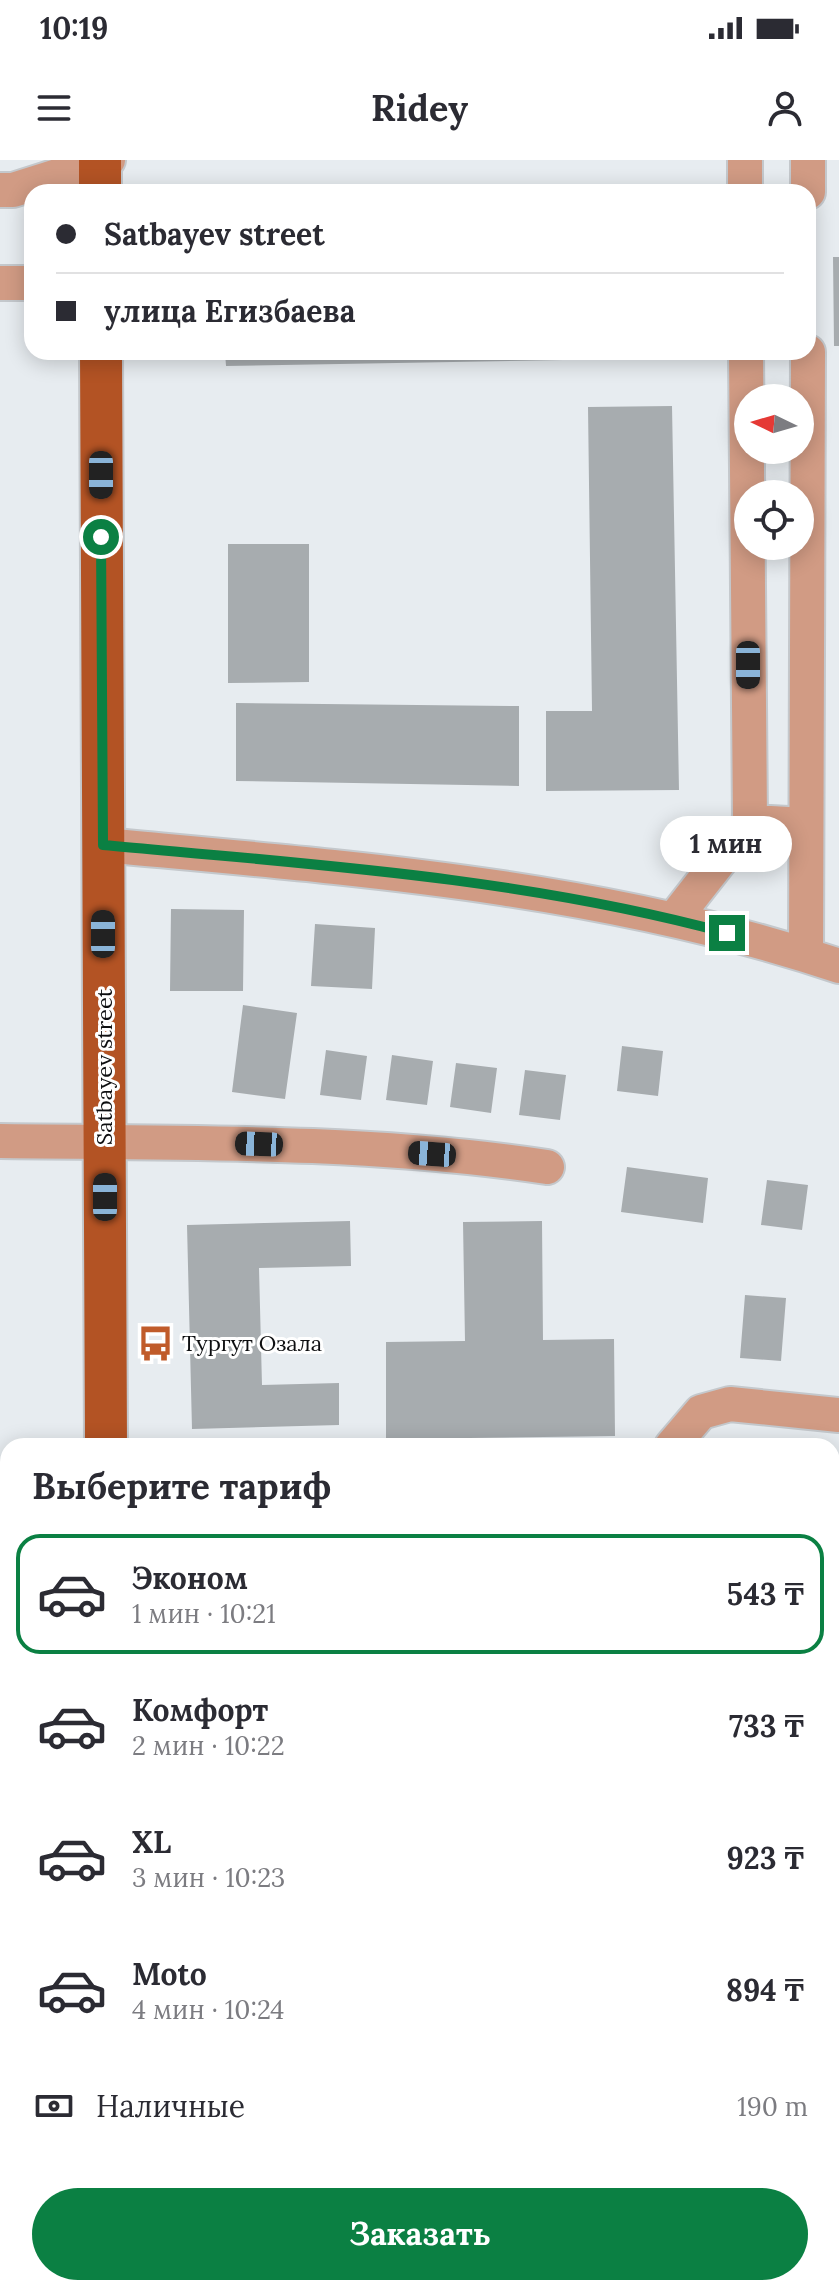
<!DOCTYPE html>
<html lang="ru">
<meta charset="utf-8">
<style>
:root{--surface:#fff;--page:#f7f7f7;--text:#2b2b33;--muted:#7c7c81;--line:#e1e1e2;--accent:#0b8043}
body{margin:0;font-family:Lora,serif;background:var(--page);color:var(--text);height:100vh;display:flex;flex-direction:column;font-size:30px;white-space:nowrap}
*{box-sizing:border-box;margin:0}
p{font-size:26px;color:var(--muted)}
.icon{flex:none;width:44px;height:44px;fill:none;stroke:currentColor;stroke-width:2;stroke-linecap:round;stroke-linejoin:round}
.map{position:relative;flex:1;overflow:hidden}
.details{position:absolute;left:0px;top:1278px;width:840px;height:858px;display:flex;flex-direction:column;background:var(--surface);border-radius:24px 24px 0 0;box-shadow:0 4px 20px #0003}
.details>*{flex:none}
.banner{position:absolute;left:24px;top:24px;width:792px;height:176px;border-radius:24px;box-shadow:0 4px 20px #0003;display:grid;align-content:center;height:176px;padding:0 32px;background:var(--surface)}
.needle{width:52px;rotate:275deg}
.tools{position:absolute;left:734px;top:224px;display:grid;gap:16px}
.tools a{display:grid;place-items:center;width:80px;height:80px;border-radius:50%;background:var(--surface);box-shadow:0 4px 20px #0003;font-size:40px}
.end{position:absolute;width:36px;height:36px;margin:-18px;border:10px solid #0b8043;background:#fff;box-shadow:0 0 0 4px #fff}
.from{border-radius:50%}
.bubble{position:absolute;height:56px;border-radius:28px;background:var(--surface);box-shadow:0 4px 20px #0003;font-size:26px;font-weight:700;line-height:56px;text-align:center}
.car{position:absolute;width:24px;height:48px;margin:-24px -12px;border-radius:10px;box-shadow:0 0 6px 2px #0007;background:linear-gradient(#222 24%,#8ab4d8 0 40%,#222 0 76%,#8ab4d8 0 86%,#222 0)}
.banner b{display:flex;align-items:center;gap:28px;height:76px;font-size:30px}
.banner b+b{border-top:2px solid var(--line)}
.banner i{width:20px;height:20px;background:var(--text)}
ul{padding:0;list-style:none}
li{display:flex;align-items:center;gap:24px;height:120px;margin:0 16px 12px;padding:0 16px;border:4px solid transparent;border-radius:24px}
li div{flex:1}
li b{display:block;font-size:30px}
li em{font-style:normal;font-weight:700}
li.selected{border-color:var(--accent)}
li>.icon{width:72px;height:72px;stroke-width:1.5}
h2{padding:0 32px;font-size:36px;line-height:96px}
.pay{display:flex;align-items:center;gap:20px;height:88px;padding:0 32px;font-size:30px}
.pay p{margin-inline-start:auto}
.action{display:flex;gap:16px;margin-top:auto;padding:16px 32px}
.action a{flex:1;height:92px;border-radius:48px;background:var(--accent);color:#fff;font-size:32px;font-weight:700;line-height:92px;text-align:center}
.status{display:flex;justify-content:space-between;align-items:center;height:56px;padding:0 40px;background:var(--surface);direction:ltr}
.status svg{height:22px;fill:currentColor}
header{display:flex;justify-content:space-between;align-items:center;height:104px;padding:0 32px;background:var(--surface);font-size:36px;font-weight:700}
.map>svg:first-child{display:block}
.building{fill:#a7acaf}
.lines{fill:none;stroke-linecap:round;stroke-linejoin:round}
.minor-casing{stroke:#c4c8cc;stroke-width:38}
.major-casing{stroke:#c4c8cc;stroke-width:46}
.minor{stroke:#d19b84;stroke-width:34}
.major{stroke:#b35324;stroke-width:42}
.route{stroke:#0b8043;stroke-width:10}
.labels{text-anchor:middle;stroke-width:6;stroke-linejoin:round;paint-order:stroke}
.street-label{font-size:22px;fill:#0d0e10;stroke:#fff}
.poi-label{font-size:22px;fill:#0d0e10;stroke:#fff;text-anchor:start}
</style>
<div class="status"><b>10:19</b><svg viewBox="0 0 49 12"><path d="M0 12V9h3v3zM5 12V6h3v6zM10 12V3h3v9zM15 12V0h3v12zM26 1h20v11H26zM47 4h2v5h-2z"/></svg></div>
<header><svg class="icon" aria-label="menu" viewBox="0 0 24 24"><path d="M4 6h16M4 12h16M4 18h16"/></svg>Ridey<svg class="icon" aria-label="person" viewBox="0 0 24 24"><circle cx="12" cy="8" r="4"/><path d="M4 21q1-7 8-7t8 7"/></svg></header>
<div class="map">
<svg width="839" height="2135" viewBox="0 0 839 2135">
<rect width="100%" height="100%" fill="#e7ecf0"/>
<path class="building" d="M833,97h6v89h-5z
M225,192h448v6l-447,8z
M672,246l7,384 -133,1v-80h46l-4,-304z
M228,384h81v138l-81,1z
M236,543l283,3v80l-283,-5z
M171,749l73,1 -1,81h-73z
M315,764l60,4 -3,61 -61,-3z
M243,845l54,8 -12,86 -53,-7z
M622,886l41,5 -5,45 -41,-5z
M326,890l41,6 -6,44 -41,-5z
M392,895l41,6 -6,44 -41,-5z
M456,903l41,5 -6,45 -41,-6z
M525,910l41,5 -6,45 -41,-5z
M627,1007l81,11 -5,45 -82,-11z
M767,1020l41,5 -6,45 -41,-5z
M350,1061l1,45 -92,2 3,117 77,-2v42l-147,4 -5,-204z
M542,1061l1,119 71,-1 1,97 -229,3v-97l79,-1 -2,-119z
M745,1135l41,3 -5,63 -41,-3z
M832,1543h7v67h-7z
M837,1762l2,1v88l-7,-1v-53z
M0,1790l8,1v115h-8z
M839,2000v135h-507l-1,-7h501v-127z"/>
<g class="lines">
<defs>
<path id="minor" d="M745,0v32
M0,30h13l95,-30
M808,32v-32
M0,123h32
M750,662l56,3
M103,685c247,23 499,41 736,121
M674,759l76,-97 -4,-470
M806,795l2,-603
M0,981c182,2 366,-1 547,26
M672,1286l29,-34 29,-8 109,11
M832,1454l7,1
M0,1751h8
M832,1955l7,-1"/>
<path id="major" d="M100,0v32
M101,192l5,1094
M113,2128v7"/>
</defs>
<use href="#minor" class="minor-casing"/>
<use href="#major" class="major-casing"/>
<use href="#minor" class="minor"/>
<use href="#major" class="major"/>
</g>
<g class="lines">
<path class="route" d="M101,377l2,308c208,19 421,33 624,88"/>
</g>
<defs>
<symbol id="bus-bare" viewBox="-9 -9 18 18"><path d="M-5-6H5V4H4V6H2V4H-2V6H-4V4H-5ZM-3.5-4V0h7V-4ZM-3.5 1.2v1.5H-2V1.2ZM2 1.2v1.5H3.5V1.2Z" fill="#c05b2a" stroke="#fff" stroke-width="2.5" paint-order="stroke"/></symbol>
</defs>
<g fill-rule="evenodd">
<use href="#bus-bare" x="130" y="1158" width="51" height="51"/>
</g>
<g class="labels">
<g class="street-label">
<text transform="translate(104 907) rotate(-90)" y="8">Satbayev street</text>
</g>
<g class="poi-label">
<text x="182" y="1191">Тургут Озала</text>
</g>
</g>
</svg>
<div class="tools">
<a><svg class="needle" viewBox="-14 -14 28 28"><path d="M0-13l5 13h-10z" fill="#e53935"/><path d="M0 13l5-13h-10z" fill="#7c7c81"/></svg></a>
<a><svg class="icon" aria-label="locate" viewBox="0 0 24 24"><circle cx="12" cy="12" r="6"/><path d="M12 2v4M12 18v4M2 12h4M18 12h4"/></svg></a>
</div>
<i class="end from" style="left:101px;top:377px"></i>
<i class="end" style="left:727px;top:773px"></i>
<div class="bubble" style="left:660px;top:656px;width:132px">1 мин</div>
<i class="car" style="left:101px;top:315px;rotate:180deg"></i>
<i class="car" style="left:748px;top:505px;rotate:180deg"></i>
<i class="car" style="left:103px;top:774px;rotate:0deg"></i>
<i class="car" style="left:259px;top:984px;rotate:272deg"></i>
<i class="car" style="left:432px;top:994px;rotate:274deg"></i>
<i class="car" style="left:105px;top:1037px;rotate:0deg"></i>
<div class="banner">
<b><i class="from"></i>Satbayev street</b>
<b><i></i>улица Егизбаева</b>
</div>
<section class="details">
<h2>Выберите тариф</h2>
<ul>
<li class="selected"><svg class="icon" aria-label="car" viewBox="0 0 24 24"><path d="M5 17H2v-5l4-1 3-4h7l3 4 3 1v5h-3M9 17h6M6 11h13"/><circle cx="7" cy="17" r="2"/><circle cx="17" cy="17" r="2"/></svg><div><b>Эконом</b><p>1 мин · 10:21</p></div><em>543 ₸</em></li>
<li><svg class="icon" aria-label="car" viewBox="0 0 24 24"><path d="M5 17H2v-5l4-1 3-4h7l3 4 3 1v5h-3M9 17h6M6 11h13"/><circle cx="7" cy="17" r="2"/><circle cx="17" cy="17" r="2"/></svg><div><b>Комфорт</b><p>2 мин · 10:22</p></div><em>733 ₸</em></li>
<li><svg class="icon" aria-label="car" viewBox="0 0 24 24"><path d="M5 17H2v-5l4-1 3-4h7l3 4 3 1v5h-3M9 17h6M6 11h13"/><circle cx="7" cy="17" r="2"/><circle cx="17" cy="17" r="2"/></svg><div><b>XL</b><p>3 мин · 10:23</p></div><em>923 ₸</em></li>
<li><svg class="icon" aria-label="car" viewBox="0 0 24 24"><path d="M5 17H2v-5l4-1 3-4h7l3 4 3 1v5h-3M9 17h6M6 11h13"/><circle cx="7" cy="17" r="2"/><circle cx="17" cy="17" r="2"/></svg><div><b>Moto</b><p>4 мин · 10:24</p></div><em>894 ₸</em></li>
</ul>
<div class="pay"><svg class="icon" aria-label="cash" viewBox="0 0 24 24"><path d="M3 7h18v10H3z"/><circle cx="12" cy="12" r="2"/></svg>Наличные<p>190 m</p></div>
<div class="action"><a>Заказать</a></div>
</section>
</div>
